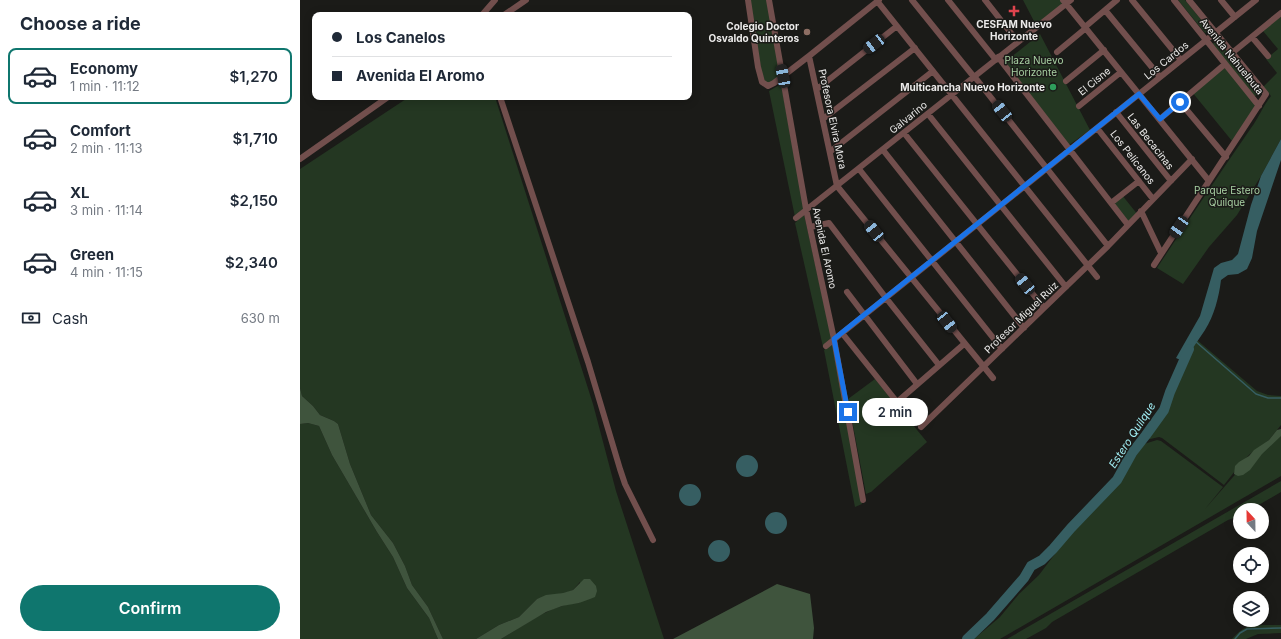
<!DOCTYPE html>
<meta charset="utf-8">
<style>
:root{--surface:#fff;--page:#f6f6f7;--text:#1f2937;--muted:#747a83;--line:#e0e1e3;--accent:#0f766e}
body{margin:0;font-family:Inter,sans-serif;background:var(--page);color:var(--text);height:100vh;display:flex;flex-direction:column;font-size:15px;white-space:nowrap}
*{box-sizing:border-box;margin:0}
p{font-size:13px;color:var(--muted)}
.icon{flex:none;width:22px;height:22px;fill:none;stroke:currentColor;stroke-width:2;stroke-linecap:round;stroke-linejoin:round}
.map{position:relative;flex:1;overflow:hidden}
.sheet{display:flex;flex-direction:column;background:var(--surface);width:300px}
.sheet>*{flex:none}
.top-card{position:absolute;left:12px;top:12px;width:380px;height:88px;border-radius:8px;box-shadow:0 2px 10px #0003;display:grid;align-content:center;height:88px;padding:0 20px;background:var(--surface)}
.needle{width:26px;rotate:338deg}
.tools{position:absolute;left:933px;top:503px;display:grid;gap:8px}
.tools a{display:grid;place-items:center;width:36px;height:36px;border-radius:50%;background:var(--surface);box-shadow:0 2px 10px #0003;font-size:20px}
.end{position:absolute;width:18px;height:18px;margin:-9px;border:5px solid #1a73e8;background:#fff;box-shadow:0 0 0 2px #fff}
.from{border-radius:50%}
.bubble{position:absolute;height:28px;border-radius:14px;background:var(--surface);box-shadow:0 2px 10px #0003;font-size:13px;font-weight:600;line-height:28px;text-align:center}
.car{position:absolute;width:12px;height:24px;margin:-12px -6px;border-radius:5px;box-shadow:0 0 3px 1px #0007;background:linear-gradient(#222 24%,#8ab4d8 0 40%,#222 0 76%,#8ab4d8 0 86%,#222 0)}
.top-card b{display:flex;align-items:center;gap:14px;height:38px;font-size:15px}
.top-card b+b{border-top:1px solid var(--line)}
.top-card i{width:10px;height:10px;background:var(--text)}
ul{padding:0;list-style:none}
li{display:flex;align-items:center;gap:12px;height:56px;margin:0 8px 6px;padding:0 12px;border:2px solid transparent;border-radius:8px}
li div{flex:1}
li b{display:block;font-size:15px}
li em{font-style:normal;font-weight:600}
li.active{border-color:var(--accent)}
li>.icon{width:36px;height:36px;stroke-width:1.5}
h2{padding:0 20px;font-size:18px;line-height:48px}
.pay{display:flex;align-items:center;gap:10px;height:44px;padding:0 20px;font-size:15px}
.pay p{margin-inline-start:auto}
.cta{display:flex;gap:8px;margin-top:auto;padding:8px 20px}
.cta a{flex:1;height:46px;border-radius:24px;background:var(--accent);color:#fff;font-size:16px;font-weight:600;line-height:46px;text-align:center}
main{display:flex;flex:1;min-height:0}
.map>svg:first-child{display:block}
.green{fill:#243722}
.forest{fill:#3f543d}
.water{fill:#365e62}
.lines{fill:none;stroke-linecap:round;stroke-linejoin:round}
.stream{stroke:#365e62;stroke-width:1.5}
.river{stroke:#365e62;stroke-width:10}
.minor{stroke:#724f4d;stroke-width:6}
.route{stroke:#1a73e8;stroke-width:5}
.health-dot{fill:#e0444e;stroke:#1b1b18;stroke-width:1.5}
.education-dot{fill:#8d6e63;stroke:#1b1b18;stroke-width:1.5}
.leisure-dot{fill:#2e9e5b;stroke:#1b1b18;stroke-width:1.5}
.labels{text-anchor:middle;stroke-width:3;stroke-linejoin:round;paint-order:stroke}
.poi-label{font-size:10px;font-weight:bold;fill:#ecebea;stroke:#1b1b18;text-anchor:end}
.street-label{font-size:10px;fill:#ecebea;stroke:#1b1b18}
.park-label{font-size:10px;fill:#a8d0a3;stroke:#1b1b18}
.water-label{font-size:11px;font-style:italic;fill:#a1eef4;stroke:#1b1b18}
</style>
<main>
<section class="sheet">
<h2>Choose a ride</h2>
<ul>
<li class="active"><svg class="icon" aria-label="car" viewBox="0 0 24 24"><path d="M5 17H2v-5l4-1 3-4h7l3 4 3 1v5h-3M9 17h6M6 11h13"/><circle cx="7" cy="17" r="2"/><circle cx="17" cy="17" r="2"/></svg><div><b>Economy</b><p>1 min · 11:12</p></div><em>$1,270</em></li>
<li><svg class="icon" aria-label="car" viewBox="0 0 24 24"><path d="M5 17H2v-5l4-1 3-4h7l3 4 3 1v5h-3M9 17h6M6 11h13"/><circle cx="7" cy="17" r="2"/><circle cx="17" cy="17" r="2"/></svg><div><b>Comfort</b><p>2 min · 11:13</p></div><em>$1,710</em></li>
<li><svg class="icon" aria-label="car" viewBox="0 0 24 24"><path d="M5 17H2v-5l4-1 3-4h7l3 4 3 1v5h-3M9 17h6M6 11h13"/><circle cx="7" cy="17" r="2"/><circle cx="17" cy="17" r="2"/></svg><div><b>XL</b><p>3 min · 11:14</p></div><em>$2,150</em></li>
<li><svg class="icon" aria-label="car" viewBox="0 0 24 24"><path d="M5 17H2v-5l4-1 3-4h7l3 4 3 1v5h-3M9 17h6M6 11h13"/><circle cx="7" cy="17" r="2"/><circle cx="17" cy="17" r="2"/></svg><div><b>Green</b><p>4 min · 11:15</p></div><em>$2,340</em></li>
</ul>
<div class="pay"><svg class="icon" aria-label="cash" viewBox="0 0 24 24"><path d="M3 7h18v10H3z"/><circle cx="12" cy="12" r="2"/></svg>Cash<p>630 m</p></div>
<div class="cta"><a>Confirm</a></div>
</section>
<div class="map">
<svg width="981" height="639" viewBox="0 0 981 639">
<rect width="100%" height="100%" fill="#1b1b18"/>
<path class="green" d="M448,0h21l14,76 -9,7 -10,1z
M723,0h40l3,4 -29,23z
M878,0h7l24,29 -4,4z
M981,16v123l-20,37 -24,39 -28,32 -26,37 -26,-16c31,-47 62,-94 94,-140 8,-11 12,-22 20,-32l-8,-9 14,-14 -11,-14 12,-10 -15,-18z
M740,34l50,96 -21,15 -64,-83z
M918,41l42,51 -6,5 -42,-53z
M925,64l34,42 -27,35 -40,-49z
M481,84l23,124 -9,9 -26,-126z
M109,97h86l98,307 23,87 48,148h-163c24,-14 50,-35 79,-36v-21l-7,8 -5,2 -31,7 -18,18 -20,8 -23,14h-33l-15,-32 -16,-22 -7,-19 -12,-23 -22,-28 -21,-51 -12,-40 -4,-3 -14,-6 -7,-9 -11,-10 -2,-8v-219z
M822,195l16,20 -10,10 -17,-22z
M504,214l28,126 -9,7 -28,-124z
M897,340l60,51 11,4 13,1v29l-12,15 -19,14 -8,8 -18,23 -62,-47 -3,-1 -13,3 20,-30 14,-36 9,-21z
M533,343l29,161 -7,3 -31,-157z
M575,379l52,63 -56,50 -5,2 -18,-95z
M8,423l11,3 13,29 45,77 16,25 14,31 22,30 9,21h-138v-215z
M981,434v42l-281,163h-26l26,-22 19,-23 20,-19 28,-37 29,-30 23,-27 25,-37 13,-4 4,1 62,46 -18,22 35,-40z
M981,481v11l-31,18h-10v6l-12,4 -176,102 -6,6 -20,11h-19z
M964,625h17v8l-23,1 -12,5h-14c12,-13 15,-13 32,-14z"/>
<path class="forest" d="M0,388l2,8 11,10 7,9 14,6 4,3 12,40 21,51 22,28 12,23 7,19 16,22 15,32h-5l-9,-21 -22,-30 -14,-31 -16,-25 -45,-77 -13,-29 -11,-3 -8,1z
M981,429v7l-19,18 -12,16 -7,5 -5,1 -4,-2 1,-8 4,-4 10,-6 5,-6 15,-10 8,-10z
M284,579h6l6,7 1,5 -2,6 -5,2 -11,4 -17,3 -16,6 -45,27h-25l23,-14 20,-8 18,-18 9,-4 17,-2 10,-3z
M477,584l33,10 4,34 -1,11h-140z"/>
<path class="water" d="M981,139v21l-24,71 -5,27 -5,11 -9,5 -10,1 -7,5c-2,17 -7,36 -16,50 -7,11 -15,21 -20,32l-9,-4 24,-42 14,-48 7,-5 11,-3 6,-6 13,-49 10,-29z
M436 466a11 11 0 1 1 22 0a11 11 0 1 1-22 0Z
M379 495a11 11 0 1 1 22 0a11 11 0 1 1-22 0Z
M465 523a11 11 0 1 1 22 0a11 11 0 1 1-22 0Z
M408 551a11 11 0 1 1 22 0a11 11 0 1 1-22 0Z"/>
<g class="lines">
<path class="stream" d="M895,341l61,53 12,4h13
M935,639l5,-6 7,-4 34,-1"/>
<path class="river" d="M667,639l23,-22 34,-39 7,-12 11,-6 11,-11 18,-21 46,-48 15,-27 14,-18 18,-25 6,-18 19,-43"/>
<path class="minor" d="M448,0l10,67 4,15 6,4 6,-3 35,-27 70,-56
M469,0l37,209 28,130 29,161
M612,0l62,77
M648,0l48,60
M685,0l33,42
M763,0l146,181
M832,0l49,60
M874,0l85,106
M921,0l14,17
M577,1l220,276
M805,10l55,67
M182,15l13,-15
M204,15l22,-15
M785,27l32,-27
M952,37l16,19
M757,52l29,-24
M932,53l49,-40
M509,56l28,130 156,192
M698,57l130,168
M674,76l134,170
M766,81l38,-31
M517,89l80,-63
M200,97l88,265 32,107 5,15 28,56
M880,102l46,55
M779,106l42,-34
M816,112l55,69
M628,114l138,173
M523,119l92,-71
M860,119l65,-55
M797,128l56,71
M604,133l140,175
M583,150l141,178
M531,151l102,-80
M0,159l88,-62
M559,169l143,180
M811,203l28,-22
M841,211l20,42
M496,218l275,-218
M510,227l19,-4 57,75 53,67
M854,265l112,-171 -77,-94
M547,292l70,92
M542,333l55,69 67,-58
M526,346l430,-346
M621,427l187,-181 84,-87"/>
</g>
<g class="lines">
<path class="route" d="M548,412l-14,-73 305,-245 21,25 20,-17"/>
</g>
<path class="health-dot" d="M712 5h4v4h4v4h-4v4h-4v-4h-4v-4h4z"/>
<circle class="education-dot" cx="507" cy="32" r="4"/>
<circle class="leisure-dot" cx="753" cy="87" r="4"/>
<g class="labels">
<g class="poi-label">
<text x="714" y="28" text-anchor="middle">CESFAM Nuevo<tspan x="714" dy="12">Horizonte</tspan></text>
<text x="499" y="30">Colegio Doctor<tspan x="499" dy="12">Osvaldo Quinteros</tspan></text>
<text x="745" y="91">Multicancha Nuevo Horizonte</text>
</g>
<g class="street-label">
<text transform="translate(932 56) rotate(51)" y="4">Avenida Nahuelbuta</text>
<text transform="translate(866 60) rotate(-39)" y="4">Los Cardos</text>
<text transform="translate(794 81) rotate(-39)" y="4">El Cisne</text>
<text transform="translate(608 117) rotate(-39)" y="4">Galvarino</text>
<text transform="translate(533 119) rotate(78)" y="4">Profesora Elvira Mora</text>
<text transform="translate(851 141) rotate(52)" y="4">Las Becacinas</text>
<text transform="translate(833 157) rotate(52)" y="4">Los Pelícanos</text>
<text transform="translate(525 248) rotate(78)" y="4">Avenida El Aromo</text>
<text transform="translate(721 317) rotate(-44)" y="4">Profesor Miguel Ruiz</text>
</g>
<g class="park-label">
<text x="734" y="64">Plaza Nuevo<tspan x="734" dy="12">Horizonte</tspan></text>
<text x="927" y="194">Parque Estero<tspan x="927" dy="12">Quilque</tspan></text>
</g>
<g class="water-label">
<text transform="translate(832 435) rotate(-57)" y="4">Estero Quilque</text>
</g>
</g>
</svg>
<div class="tools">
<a><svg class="needle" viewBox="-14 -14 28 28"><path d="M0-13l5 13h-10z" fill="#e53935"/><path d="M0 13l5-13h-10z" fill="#747a83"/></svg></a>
<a><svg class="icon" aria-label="locate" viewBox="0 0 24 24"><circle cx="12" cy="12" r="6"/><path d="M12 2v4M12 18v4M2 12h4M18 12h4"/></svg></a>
<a><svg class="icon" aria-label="layers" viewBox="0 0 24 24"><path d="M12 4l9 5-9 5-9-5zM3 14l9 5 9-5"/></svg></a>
</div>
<i class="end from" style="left:880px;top:102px"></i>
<i class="end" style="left:548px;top:412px"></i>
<div class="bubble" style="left:562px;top:398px;width:66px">2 min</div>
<i class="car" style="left:574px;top:44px;rotate:233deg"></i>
<i class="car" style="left:483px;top:76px;rotate:349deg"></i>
<i class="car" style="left:702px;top:111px;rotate:322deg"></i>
<i class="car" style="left:879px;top:227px;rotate:214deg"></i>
<i class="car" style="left:574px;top:231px;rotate:321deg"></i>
<i class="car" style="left:725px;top:284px;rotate:321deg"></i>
<i class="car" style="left:647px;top:322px;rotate:142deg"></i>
<div class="top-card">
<b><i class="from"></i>Los Canelos</b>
<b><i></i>Avenida El Aromo</b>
</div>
</div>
</main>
